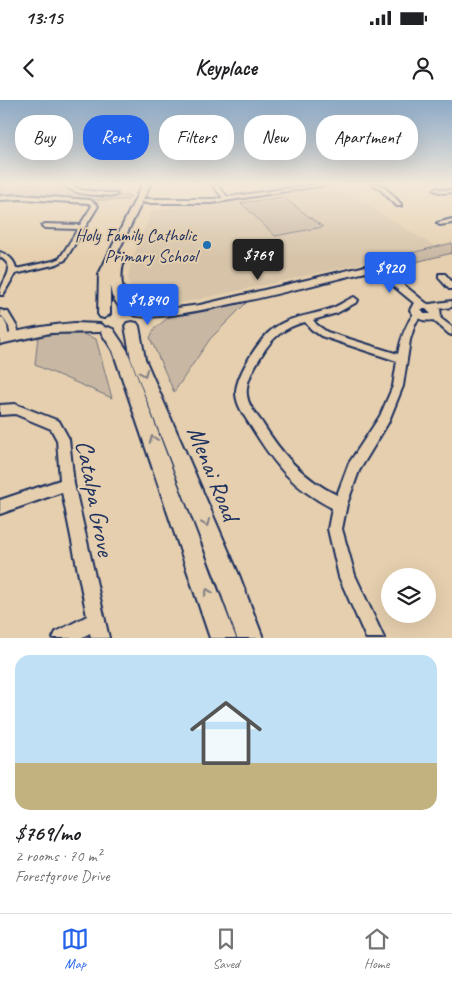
<!DOCTYPE html>
<html lang="en">
<head>
<meta charset="utf-8">
<style>
	body { margin:0; font-family:Caveat,sans-serif; background:#f2f2f2; color:#202124; height:100vh; display:flex; flex-direction:column; font-size:19px; white-space:nowrap }
	* { box-sizing:border-box; margin:0 }
	p { font-size:16px; color:#757577 }
	.icon { flex:none; width:28px; height:28px; fill:none; stroke:currentColor; stroke-width:2; stroke-linecap:round; stroke-linejoin:round }
	.map { position:relative; height:538px; overflow:hidden }
	.drawer { display:flex; flex-direction:column; background:#fff; flex:1 }
	.drawer>* { flex:none }
	.banner { position:absolute; left:15px; top:15px; width:422px; height:45px; display:flex; gap:10px }
	.fabs { position:absolute; left:381px; top:468px; display:grid; gap:10px }
	.fabs a { display:grid; place-items:center; width:55px; height:55px; border-radius:50%; background:#fff; box-shadow:0 5px 20px #0002; font-size:25px }
	.price { position:absolute; translate:-50% -42px; padding:0 11px; border-radius:5px; background:#2563eb; color:#fff; font-size:16px; line-height:32px; filter:drop-shadow(0 1px 2px #0008) }
	.price::after { content:''; position:absolute; left:50%; top:30px; width:15px; height:11px; margin-left:-8px; background:inherit; clip-path:polygon(0 0,100% 0,50% 100%) }
	.price.current { background:#222; color:#fff }
	ul { padding:0; list-style:none }
	li { display:grid; align-content:center; gap:10px; height:265px; padding:0 15px }
	li+li { border-top:1px solid #e0e0e0 }
	li span { display:grid; place-items:center; height:155px; border-radius:15px; color:#555 }
	li>.icon { margin-inline-start:auto }
	span .icon { width:90px; height:90px; fill:#fffc; stroke-width:1 }
	li b { font-size:21px }
	.tag { padding:0 18px; border-radius:20px; background:#fff; box-shadow:0 5px 20px #0002; font-size:18px; line-height:45px }
	.tag.current { background:#2563eb; color:#fff }
	.status { display:flex; justify-content:space-between; align-items:center; height:35px; padding:0 25px; background:#fff; direction:ltr }
	.status svg { height:14px; fill:currentColor }
	header { display:flex; justify-content:space-between; align-items:center; height:65px; padding:0 15px; background:#fff; font-size:22px; font-weight:700 }
	.dock { display:flex; justify-content:space-around; align-items:center; height:70px; border-top:1px solid #e0e0e0; background:#fff; font-size:14px; color:#757577 }
	.dock a { display:grid; justify-items:center; gap:2px }
	.dock .current { color:#2563eb }
	.map>svg:first-child { display:block }
</style>
</head>
<body>
<div class="status"><b>13:15</b><svg viewBox="0 0 49 12"><path d="M0 12V9h3v3zM5 12V6h3v6zM10 12V3h3v9zM15 12V0h3v12zM26 1h20v11H26zM47 4h2v5h-2z"/></svg></div>
<header><svg class="icon" aria-label="back" viewBox="0 0 24 24"><path d="M15 5l-7 7 7 7"/></svg>Keyplace<svg class="icon" aria-label="person" viewBox="0 0 24 24"><circle cx="12" cy="8" r="4"/><path d="M4 21q1-7 8-7t8 7"/></svg></header>
<div class="map">
<svg width="452" height="538" viewBox="0 0 452 538">
	<rect width="100%" height="100%" fill="#e5cfae"/>
	<filter id="ink" filterUnits="userSpaceOnUse"><feTurbulence type="fractalNoise" baseFrequency=".02" numOctaves="2"/><feDisplacementMap in="SourceGraphic" scale="10" xChannelSelector="R" yChannelSelector="G"/><feConvolveMatrix kernelMatrix="1 2 1 2 8 2 1 2 1" color-interpolation-filters="sRGB"/></filter>
	<g filter="url(#ink)">
		<!-- built -->
		<path fill="#d6c3a8" d="M334,85L436,147L176,204L152,201L134,193L128,180L131,162L152,111Z"/>
		<!-- green -->
		<path fill="#c8b7a2" stroke="#727380" d="M57,83C78,99 106,95 131,96L128,100H81L13,94L0,96V84Z
			M283,97L323,127L275,136L241,103Z
			M452,143V153L387,169L362,165Z
			M247,202L210,239L174,292L150,238L154,229L169,217Z
			M60,234H83L96,239L112,298L35,265L38,236Z"/>
		<g fill="none" stroke-linecap="round" stroke-linejoin="round">
			<defs>
				<path id="minor" d="M62,83H67L81,90L117,94L114,96C96,94 75,97 62,83Z
					M211,83H215L228,97L326,83H337L212,103H145L142,101L145,99H212L223,98Z
					M371,83C384,83 392,95 401,104V106H397L380,89Z
					M436,88L444,90H452V92L443,93L434,90Z
					M21,95L90,100L98,106L65,160L57,164L15,174L3,195H0C0,180 20,169 0,157V152C8,155 15,160 16,169L53,161L60,158L78,129L45,128L42,126L45,124L80,125L92,106L89,103L21,99L0,100V96Z
					M452,119V123L440,125L437,123Z
					M439,174H445L452,182V189H449L439,178Z
					M354,197L358,200L357,202L337,213L313,220L317,225L327,232L398,254C401,238 405,225 415,212H421L422,214L415,224L410,240L403,286L388,323L359,371L347,404L342,429L355,475L384,538H366L339,477L328,429L332,408C293,388 275,365 252,328C246,318 237,307 236,294C235,277 259,239 273,229C289,216 311,216 330,209C339,206 346,200 354,197ZM305,222L311,229L321,236L397,261L393,286L380,316L349,363L337,395C302,378 281,353 261,321C255,313 248,305 247,295C245,282 255,266 261,256C272,237 285,227 305,222Z
					M452,201V207L430,210L426,207L430,204Z
					M0,210L8,212L17,227L19,236L17,238H11L9,227L2,216H0Z
					M435,214L452,227V235L449,234L432,219L431,217Z
					M0,217L3,218L7,226L9,239L4,242L0,240Z
					M15,304L59,321L69,339L74,384L109,538H91L90,533L81,538H53L56,532L87,516L62,392L0,414V400L60,380L57,340L51,329L15,314L0,315V305Z"/>
				<path id="tertiary" d="M366,166L378,169L393,176L426,203L440,209L441,216L440,218C428,223 417,221 410,210L414,203L386,180L366,172C334,179 146,231 130,213L135,210H161L200,205ZM421,209H426L431,214H425Z
					M75,223L100,224L106,228L100,232L50,233L0,244V236C25,229 49,225 75,223Z"/>
				<path id="secondary" d="M143,83H151L117,154H124L125,156C119,177 120,190 132,208L130,211H122L112,196L110,186V214L104,218L100,217L98,214L99,174Z
					M132,222L137,223L139,226L145,259L239,475L263,538H237L218,484L131,259L125,226L127,223Z
					M108,227L113,229L127,250L236,538H210L113,251L101,232L103,229Z"/>
			</defs>
			<!-- minor casing -->
			<use href="#minor" stroke="#1b2f5e" stroke-width="4"/>
			<!-- tertiary casing -->
			<use href="#tertiary" stroke="#1b2f5e" stroke-width="4"/>
			<!-- secondary casing -->
			<use href="#secondary" stroke="#1b2f5e" stroke-width="4"/>
			<!-- minor -->
			<use href="#minor" fill="#e5cfae" fill-rule="evenodd"/>
			<!-- tertiary -->
			<use href="#tertiary" fill="#e5cfae" fill-rule="evenodd"/>
			<!-- secondary -->
			<use href="#secondary" fill="#e5cfae" fill-rule="evenodd"/>
		</g>
		<!-- one-way arrows -->
		<defs><path id="oneway-chevron" d="M-2-3.5L2.5 0L-2 3.5" fill="none" stroke-width="1.6" stroke-linecap="round" stroke-linejoin="round" transform="scale(1.25)"/></defs>
		<g stroke="#807f86">
			<use href="#oneway-chevron" transform="translate(144 273) rotate(68)"/>
			<use href="#oneway-chevron" transform="translate(153 339) rotate(-110)"/>
			<use href="#oneway-chevron" transform="translate(206 423) rotate(68)"/>
			<use href="#oneway-chevron" transform="translate(208 492) rotate(-110)"/>
		</g>
	</g>
	<!-- sky -->
	<linearGradient id="sky" x2="0" y2="1"><stop stop-color="#8ba9c6"/><stop offset="0.53" stop-color="#f3e9db"/><stop offset="1" stop-color="#f3e9db" stop-opacity="0"/></linearGradient>
	<rect width="452" height="158" fill="url(#sky)"/>
	<!-- markers -->
	<circle fill="#1f6fb2" stroke="#e5cfae" stroke-width="2" cx="207" cy="145" r="5"/>
	<g text-anchor="middle" stroke-width="4" stroke-linejoin="round" paint-order="stroke">
		<!-- far-poi labels -->
		<g font-size="18" fill="#1b2f5e" stroke="#e5cfae" text-anchor="end">
			<text x="197" y="141">Holy Family Catholic<tspan x="197" dy="21">Primary School</tspan></text>
		</g>
		<!-- near-street labels -->
		<g font-size="25" fill="#1b2f5e" stroke="#e5cfae">
			<text transform="translate(214 373) rotate(68)" y="9">Menai Road</text>
			<text transform="translate(96 398) rotate(79)" y="9">Catalpa Grove</text>
		</g>
	</g>
</svg>
<div class="fabs">
<a><svg class="icon" aria-label="layers" viewBox="0 0 24 24"><path d="M12 4l9 5-9 5-9-5zM3 14l9 5 9-5"/></svg></a>
</div>
<b class="price current" style="left:258px;top:181px">$769</b>
<b class="price" style="left:390px;top:194px">$920</b>
<b class="price" style="left:148px;top:226px">$1,840</b>
<div class="banner">
<a class="tag">Buy</a>
<a class="tag current">Rent</a>
<a class="tag">Filters</a>
<a class="tag">New</a>
<a class="tag">Apartment</a>
</div>
</div>
<section class="drawer">
<ul>
<li><span style="background:linear-gradient(#bfe0f5 70%,#c2b280 0)"><svg class="icon" aria-label="home" viewBox="0 0 24 24"><path d="M3 11l9-7 9 7M6 9v11h12V9"/></svg></span><div><b>$769/mo</b><p>2 rooms · 70 m²</p><p>Forestgrove Drive</p></div></li>
</ul>
</section>
<nav class="dock">
<a class="current"><svg class="icon" aria-label="map" viewBox="0 0 24 24"><path d="M3 6l6-2 6 2 6-2v14l-6 2-6-2-6 2zM9 4v14M15 6v14"/></svg>Map</a>
<a><svg class="icon" aria-label="saved" viewBox="0 0 24 24"><path d="M7 4h10v16l-5-4-5 4z"/></svg>Saved</a>
<a><svg class="icon" aria-label="home" viewBox="0 0 24 24"><path d="M3 11l9-7 9 7M6 9v11h12V9"/></svg>Home</a>
</nav>
</body>
</html>
